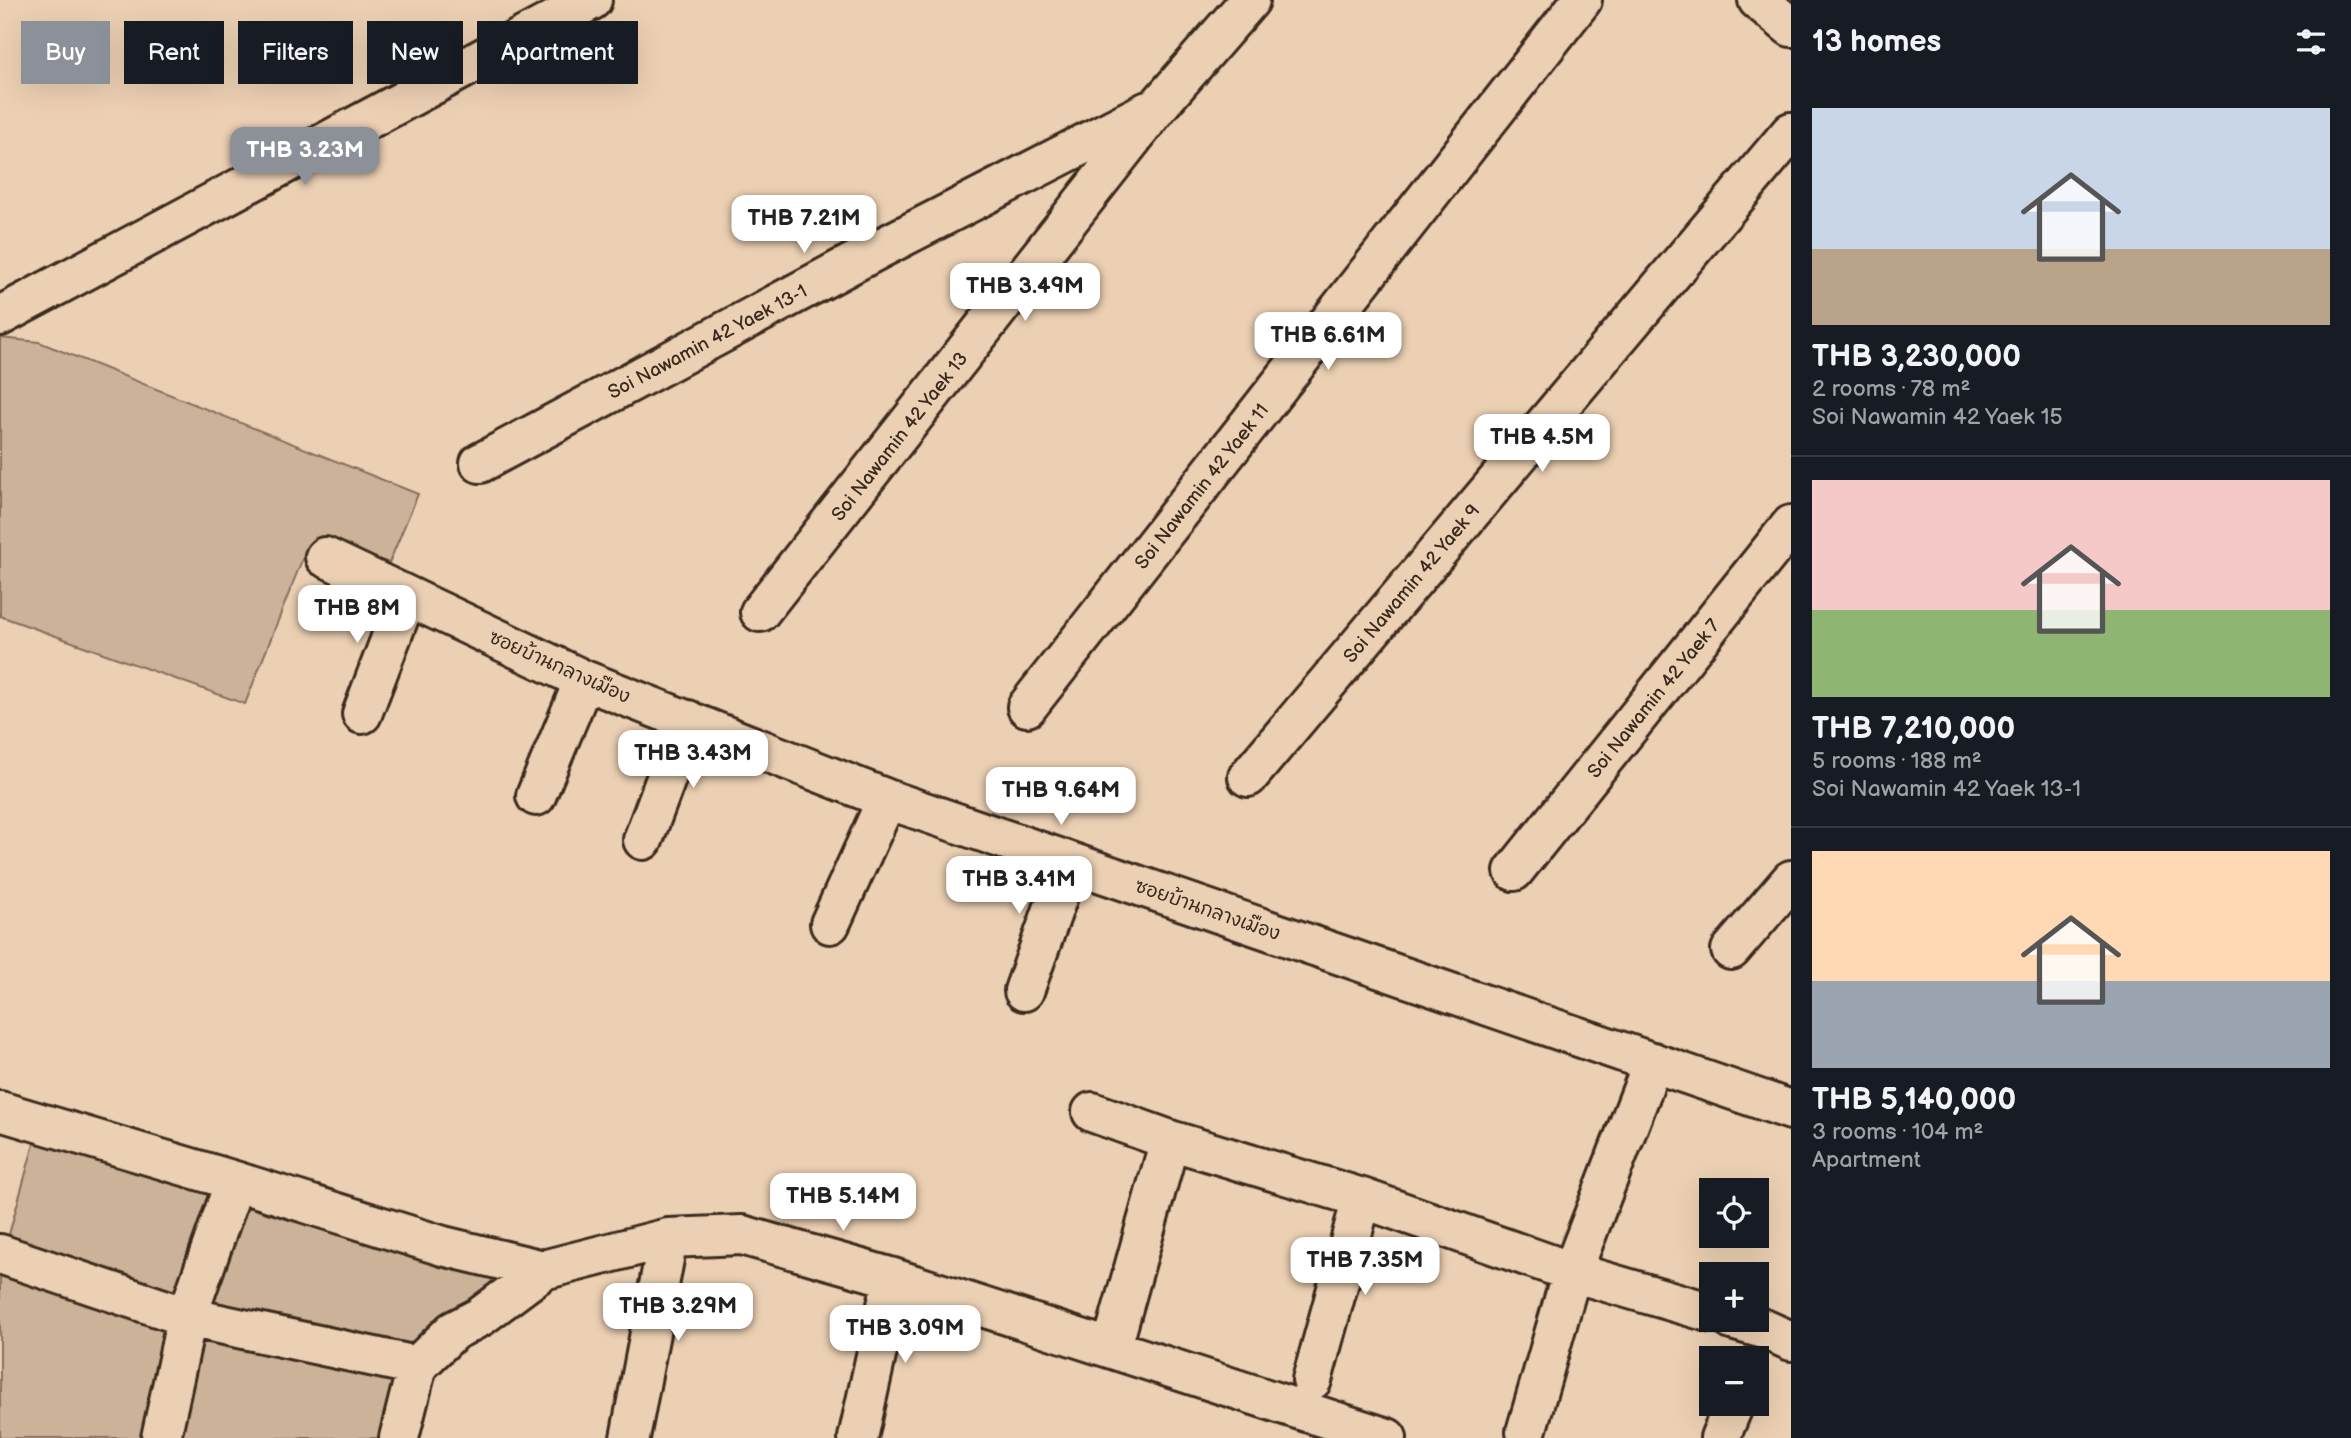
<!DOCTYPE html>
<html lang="en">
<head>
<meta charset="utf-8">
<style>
	body { margin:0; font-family:"Balsamiq Sans","Playpen Sans Thai",sans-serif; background:#242831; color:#f1f3f6; height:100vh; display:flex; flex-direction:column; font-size:26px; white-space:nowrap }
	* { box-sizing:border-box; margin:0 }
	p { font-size:23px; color:#9ea1a6 }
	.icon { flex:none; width:38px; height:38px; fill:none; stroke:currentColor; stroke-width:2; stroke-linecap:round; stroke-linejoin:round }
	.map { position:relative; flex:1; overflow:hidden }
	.panel { display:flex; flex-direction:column; background:#171b24; width:560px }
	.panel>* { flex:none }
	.hud { position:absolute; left:21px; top:21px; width:665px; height:63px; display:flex; gap:14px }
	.tools { position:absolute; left:1699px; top:1178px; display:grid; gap:14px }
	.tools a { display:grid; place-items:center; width:70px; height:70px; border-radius:0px; background:#171b24; box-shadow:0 7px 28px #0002; font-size:35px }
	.price { position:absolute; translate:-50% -60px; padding:0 16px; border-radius:14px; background:#fff; color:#222; font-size:23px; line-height:46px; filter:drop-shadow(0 2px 4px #0008) }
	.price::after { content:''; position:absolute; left:50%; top:42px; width:21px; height:16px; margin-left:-10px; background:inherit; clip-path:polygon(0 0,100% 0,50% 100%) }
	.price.current { background:#8c9099; color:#fff }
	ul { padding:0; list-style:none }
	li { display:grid; align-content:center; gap:14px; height:371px; padding:0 21px }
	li+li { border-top:2px solid #363941 }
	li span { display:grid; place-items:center; height:217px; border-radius:0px; color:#555 }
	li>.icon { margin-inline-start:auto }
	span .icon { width:126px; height:126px; fill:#fffc; stroke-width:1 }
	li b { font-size:30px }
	h2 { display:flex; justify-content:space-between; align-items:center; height:84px; padding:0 21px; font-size:30px }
	.tag { padding:0 24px; border-radius:0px; background:#171b24; box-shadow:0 7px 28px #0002; font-size:24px; line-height:63px }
	.tag.current { background:#8c9099; color:#fff }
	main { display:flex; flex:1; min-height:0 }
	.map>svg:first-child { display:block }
</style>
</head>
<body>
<main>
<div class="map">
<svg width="1791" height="1438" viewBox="0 0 1791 1438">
	<rect width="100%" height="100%" fill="#ecd0b3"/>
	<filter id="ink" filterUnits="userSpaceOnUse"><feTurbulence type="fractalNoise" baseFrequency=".0143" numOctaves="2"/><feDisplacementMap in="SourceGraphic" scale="14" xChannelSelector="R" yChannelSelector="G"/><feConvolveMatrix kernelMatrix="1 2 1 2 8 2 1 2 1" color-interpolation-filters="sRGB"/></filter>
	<g filter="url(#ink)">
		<!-- green -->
		<path fill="#ccb298" stroke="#846e5b" stroke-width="2" d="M0,338L39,342L418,494L389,563L320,537L304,555L245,704L0,616Z
			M38,1129L498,1275L397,1379L382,1438H0V1267Z"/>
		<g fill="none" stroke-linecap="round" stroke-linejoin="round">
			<defs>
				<path id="street" d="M1758,0L1791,27
					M0,316L592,0
					M480,463L879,249L1148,111
					M325,557L584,680L887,799L1791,1110
					M760,612L1159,105L1250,0
					M1027,707L1582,0
					M362,714L407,596
					M1248,777L1791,132
					M536,796L584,680
					M643,840L688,720
					M1514,871L1791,525
					M830,924L887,799
					M1731,950L1791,880
					M1024,991L1070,862
					M0,1111L235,1181L443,1246L543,1270
					M1092,1112L1170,1140L1362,1198L1572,1272L1712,1313
					M0,1254L187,1317L417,1366
					M1732,1320L1764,1329L1791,1341
					M1117,1329L1170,1140
					M1312,1380L1362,1198
					M1526,1432L1572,1272L1653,1062
					M161,1438L187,1317L235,1181
					M399,1438L417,1366L453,1331L480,1317L543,1270L668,1238L742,1235L893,1278L1387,1438
					M630,1438L668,1238
					M858,1438L893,1278
					M1720,1438L1734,1404"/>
			</defs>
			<!-- street casing -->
			<use href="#street" stroke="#3b2a1e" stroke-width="44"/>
			<!-- street -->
			<use href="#street" stroke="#ecd0b3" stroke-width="38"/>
		</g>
	</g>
	<g text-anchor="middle" stroke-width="5" stroke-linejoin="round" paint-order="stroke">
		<!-- street labels -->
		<g font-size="19" fill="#3b2a1e" stroke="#ecd0b3">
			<text transform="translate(707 341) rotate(-28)" y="7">Soi Nawamin 42 Yaek 13-1</text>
			<text transform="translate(899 436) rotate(-52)" y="7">Soi Nawamin 42 Yaek 13</text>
			<text transform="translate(1201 486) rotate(-52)" y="7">Soi Nawamin 42 Yaek 11</text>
			<text transform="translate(1411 583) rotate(-50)" y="7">Soi Nawamin 42 Yaek 9</text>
			<text transform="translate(560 666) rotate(24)" y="7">ซอยบ้านกลางเมือง</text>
			<text transform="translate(1653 698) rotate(-51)" y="7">Soi Nawamin 42 Yaek 7</text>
			<text transform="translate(1208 909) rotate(19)" y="7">ซอยบ้านกลางเมือง</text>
		</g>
	</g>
</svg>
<div class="tools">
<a><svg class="icon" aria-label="locate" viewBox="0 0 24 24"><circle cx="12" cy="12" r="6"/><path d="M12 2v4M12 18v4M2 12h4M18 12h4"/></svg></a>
<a>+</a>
<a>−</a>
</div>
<b class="price current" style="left:305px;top:187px">THB 3.23M</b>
<b class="price" style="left:804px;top:255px">THB 7.21M</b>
<b class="price" style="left:1025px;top:323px">THB 3.49M</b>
<b class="price" style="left:1328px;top:372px">THB 6.61M</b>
<b class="price" style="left:1542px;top:474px">THB 4.5M</b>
<b class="price" style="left:357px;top:645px">THB 8M</b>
<b class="price" style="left:693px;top:790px">THB 3.43M</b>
<b class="price" style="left:1061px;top:827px">THB 9.64M</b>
<b class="price" style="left:1019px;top:916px">THB 3.41M</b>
<b class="price" style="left:843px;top:1233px">THB 5.14M</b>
<b class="price" style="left:1365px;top:1297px">THB 7.35M</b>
<b class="price" style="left:678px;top:1343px">THB 3.29M</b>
<b class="price" style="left:905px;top:1365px">THB 3.09M</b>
<div class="hud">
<a class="tag current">Buy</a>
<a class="tag">Rent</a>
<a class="tag">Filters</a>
<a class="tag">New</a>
<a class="tag">Apartment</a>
</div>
</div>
<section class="panel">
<h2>13 homes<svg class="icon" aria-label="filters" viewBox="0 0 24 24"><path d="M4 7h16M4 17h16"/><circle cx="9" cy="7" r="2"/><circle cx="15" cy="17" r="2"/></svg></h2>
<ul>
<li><span style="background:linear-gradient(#c9d6e8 65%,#b9a48a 0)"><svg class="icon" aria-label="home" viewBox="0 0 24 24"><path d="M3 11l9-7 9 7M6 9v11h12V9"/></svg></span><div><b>THB 3,230,000</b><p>2 rooms · 78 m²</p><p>Soi Nawamin 42 Yaek 15</p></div></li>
<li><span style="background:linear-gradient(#f6c9c9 60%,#8fb573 0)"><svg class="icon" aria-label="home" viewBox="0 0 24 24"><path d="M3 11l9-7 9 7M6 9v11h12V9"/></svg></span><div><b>THB 7,210,000</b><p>5 rooms · 188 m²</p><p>Soi Nawamin 42 Yaek 13-1</p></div></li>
<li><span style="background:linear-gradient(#ffd9b3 60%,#9aa5b1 0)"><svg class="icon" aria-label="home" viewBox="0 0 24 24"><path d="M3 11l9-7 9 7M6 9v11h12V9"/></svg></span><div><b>THB 5,140,000</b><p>3 rooms · 104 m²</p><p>Apartment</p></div></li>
</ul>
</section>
</main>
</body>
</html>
